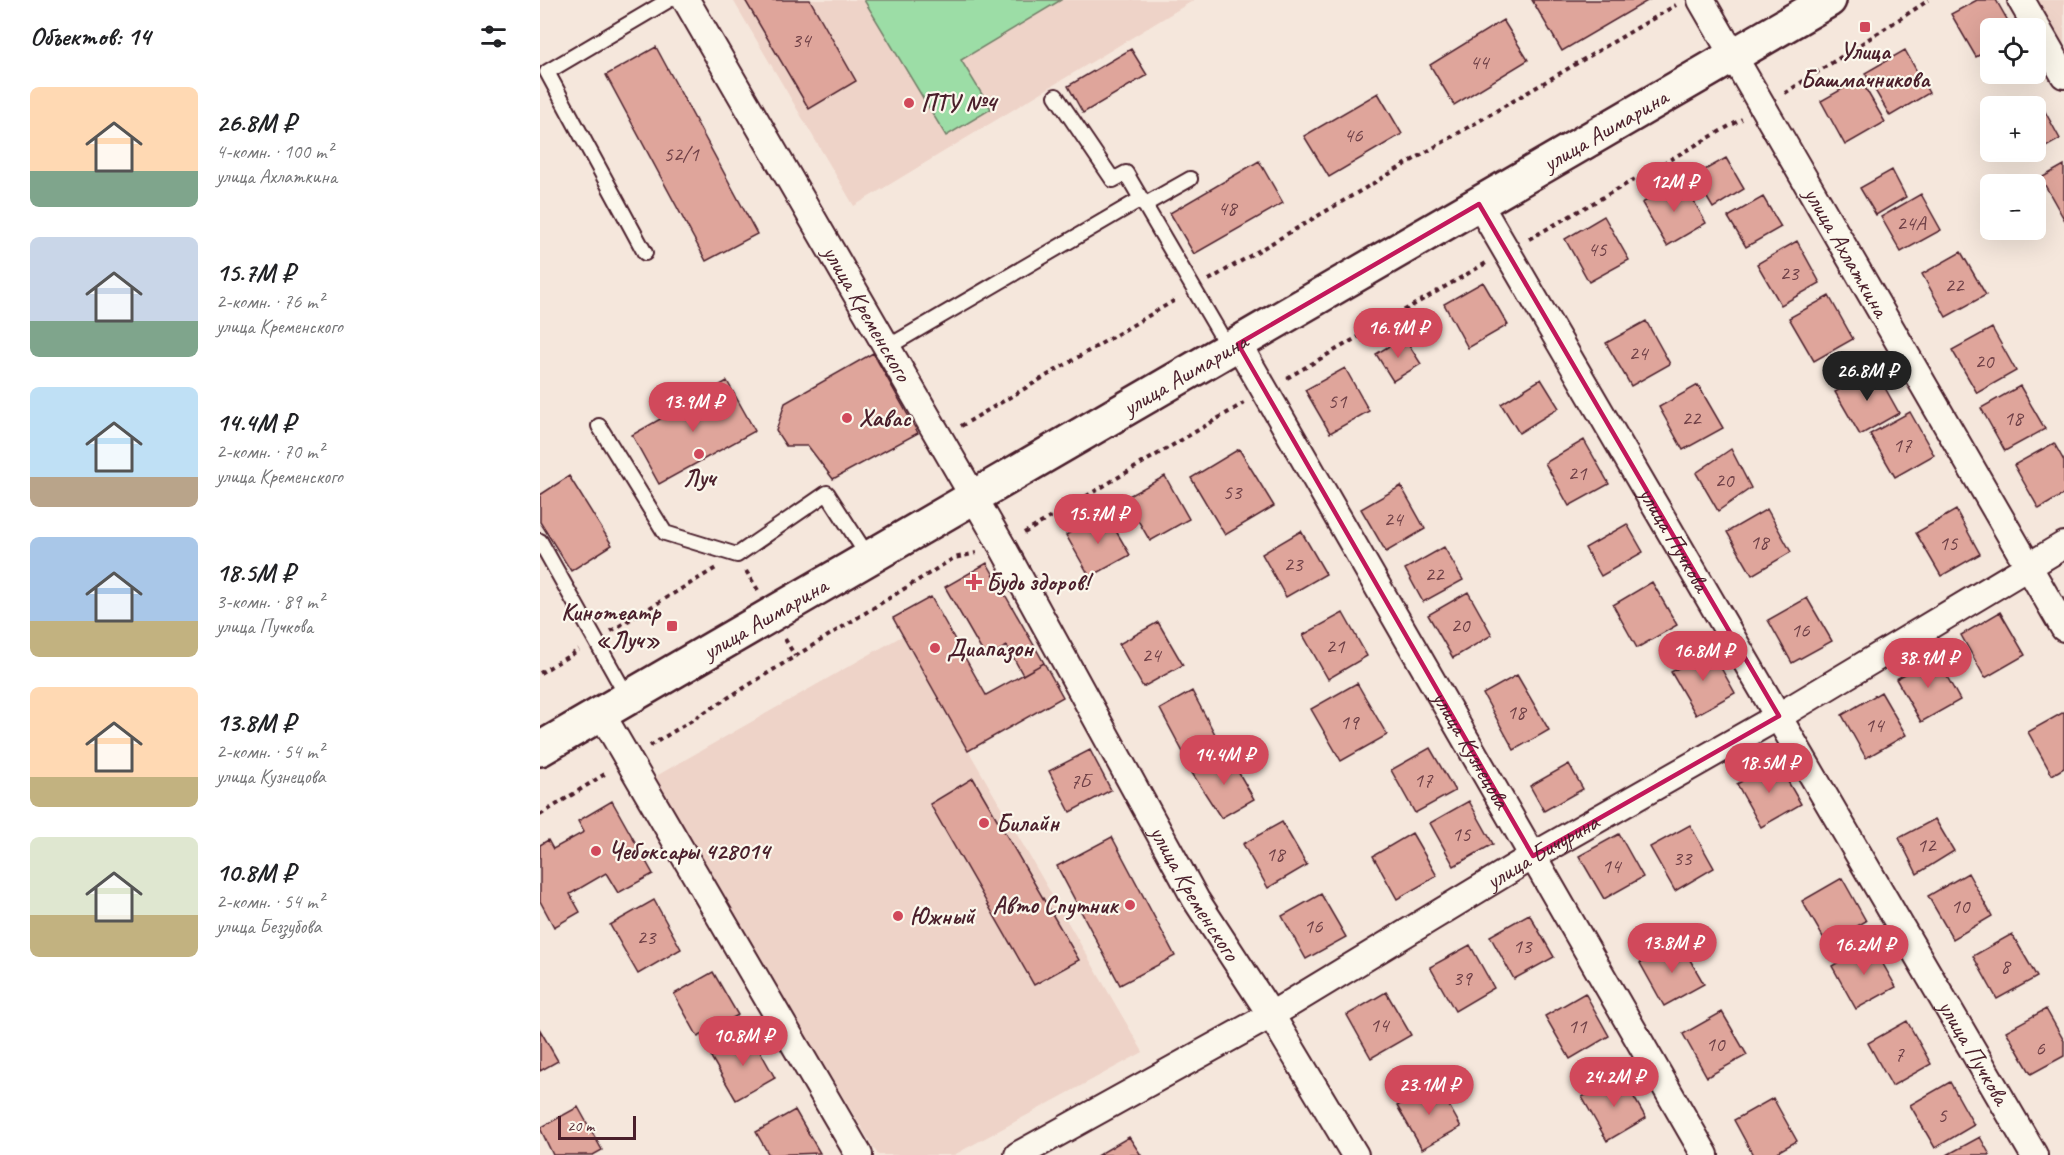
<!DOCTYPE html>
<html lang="ru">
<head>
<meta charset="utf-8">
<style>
	body { margin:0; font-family:Caveat,sans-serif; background:#f2f2f2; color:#202124; height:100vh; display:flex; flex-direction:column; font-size:22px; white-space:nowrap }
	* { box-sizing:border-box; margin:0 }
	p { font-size:20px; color:#757577 }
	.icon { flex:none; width:33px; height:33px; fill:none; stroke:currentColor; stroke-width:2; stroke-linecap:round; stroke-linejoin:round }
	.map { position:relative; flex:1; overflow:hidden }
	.drawer { display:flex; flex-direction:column; background:#fff; width:540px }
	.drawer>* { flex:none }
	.controls { position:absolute; left:1440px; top:18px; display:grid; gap:12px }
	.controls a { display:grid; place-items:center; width:66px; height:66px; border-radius:9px; background:#fff; box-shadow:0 6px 24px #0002; font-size:30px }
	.scale { position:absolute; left:18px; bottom:15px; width:78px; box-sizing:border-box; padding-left:6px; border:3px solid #4a1f2b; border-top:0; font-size:16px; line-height:21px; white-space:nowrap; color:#4a1f2b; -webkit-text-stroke:4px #fbf7ec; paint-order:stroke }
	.price { position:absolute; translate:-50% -51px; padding:0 14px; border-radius:21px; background:#d1495b; color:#fff; font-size:20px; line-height:39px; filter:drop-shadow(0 2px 3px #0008) }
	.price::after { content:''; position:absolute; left:50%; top:36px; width:18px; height:14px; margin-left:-9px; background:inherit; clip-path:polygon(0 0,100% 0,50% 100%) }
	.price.active { background:#222; color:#fff }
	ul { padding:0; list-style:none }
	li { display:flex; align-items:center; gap:18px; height:150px; padding:0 30px }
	li span { display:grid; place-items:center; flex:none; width:168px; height:120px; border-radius:9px; color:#555 }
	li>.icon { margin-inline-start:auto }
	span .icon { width:72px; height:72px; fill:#fffc; stroke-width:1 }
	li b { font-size:26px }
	h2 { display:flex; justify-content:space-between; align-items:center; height:72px; padding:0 30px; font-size:26px }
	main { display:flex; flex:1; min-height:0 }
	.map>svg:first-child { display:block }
</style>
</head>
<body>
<main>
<section class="drawer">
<h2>Объектов: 14<svg class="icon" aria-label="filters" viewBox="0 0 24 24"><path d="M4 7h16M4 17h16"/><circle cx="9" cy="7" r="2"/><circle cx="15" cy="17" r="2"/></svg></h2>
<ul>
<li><span style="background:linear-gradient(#ffd9b3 70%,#7fa58c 0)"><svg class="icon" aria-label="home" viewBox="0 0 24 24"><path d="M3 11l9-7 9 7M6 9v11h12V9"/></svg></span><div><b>26.8M ₽</b><p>4-комн. · 100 m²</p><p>улица Ахлаткина</p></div></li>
<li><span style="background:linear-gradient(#c9d6e8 70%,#7fa58c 0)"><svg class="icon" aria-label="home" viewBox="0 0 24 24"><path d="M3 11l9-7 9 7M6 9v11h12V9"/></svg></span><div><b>15.7M ₽</b><p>2-комн. · 76 m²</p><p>улица Кременского</p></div></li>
<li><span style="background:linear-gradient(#bfe0f5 75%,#b9a48a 0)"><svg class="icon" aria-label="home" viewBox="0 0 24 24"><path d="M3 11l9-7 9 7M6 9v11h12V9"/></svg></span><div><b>14.4M ₽</b><p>2-комн. · 70 m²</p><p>улица Кременского</p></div></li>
<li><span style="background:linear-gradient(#a9c7e8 70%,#c2b280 0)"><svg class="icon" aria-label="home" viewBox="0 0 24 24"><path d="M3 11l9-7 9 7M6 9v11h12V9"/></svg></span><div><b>18.5M ₽</b><p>3-комн. · 89 m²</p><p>улица Пучкова</p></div></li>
<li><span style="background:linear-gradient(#ffd9b3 75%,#c2b280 0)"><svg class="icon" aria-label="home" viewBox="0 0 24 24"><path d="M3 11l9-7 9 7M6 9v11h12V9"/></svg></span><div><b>13.8M ₽</b><p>2-комн. · 54 m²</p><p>улица Кузнецова</p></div></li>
<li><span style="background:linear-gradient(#dfe7d0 65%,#c2b280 0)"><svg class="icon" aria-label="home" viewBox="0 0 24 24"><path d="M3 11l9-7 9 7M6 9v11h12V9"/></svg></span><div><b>10.8M ₽</b><p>2-комн. · 54 m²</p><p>улица Беззубова</p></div></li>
</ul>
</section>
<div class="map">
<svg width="1524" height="1155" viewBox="0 0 1524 1155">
	<rect width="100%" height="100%" fill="#f5e7dc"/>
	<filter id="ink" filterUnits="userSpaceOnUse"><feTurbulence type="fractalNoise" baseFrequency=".0167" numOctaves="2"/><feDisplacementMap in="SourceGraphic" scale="12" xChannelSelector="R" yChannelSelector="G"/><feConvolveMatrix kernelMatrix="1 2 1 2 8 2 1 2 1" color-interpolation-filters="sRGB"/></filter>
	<g filter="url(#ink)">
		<!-- built -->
		<path fill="#eed3c8" d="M193,0H654L314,206Z
			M1493,0H1524V53Z
			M362,636L603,1052L414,1155H338L111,779Z"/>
		<!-- green -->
		<path fill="#9cdda6" stroke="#737e68" stroke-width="1.5" d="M324,0H521L421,60L451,109L406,136Z"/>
		<!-- building -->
		<path fill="#dfa59b" stroke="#4a1f2b" stroke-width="1.5" d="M205,0H270L316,81L269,109Z
			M992,0H1109L1022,51Z
			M1437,0H1456L1472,28H1450V49L1436,57L1411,14Z
			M963,20L988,60L914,105L890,65Z
			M116,47L217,234L166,261L66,75Z
			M591,49L607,75L543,113L528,86Z
			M1365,50L1389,93L1350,116L1325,73Z
			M1320,79L1345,122L1305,145L1281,101Z
			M838,93L862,134L789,177L764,136Z
			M1496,95L1520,139L1481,161L1475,152H1496V106H1476Z
			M1186,158L1204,189L1173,208L1154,176Z
			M719,161L743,203L654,254L630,213Z
			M1524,165V219L1501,178Z
			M1352,170L1366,197L1336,215L1320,188Z
			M1142,180L1166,223L1127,246L1102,203Z
			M1381,194L1401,230L1361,252L1341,217Z
			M1223,197L1241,227L1206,247L1188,217Z
			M1064,216L1089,260L1049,282L1025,239Z
			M1257,241L1280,283L1241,305L1217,264Z
			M1421,252L1446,295L1406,317L1382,274Z
			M943,282L968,325L928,348L904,304Z
			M1289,296L1313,339L1274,361L1249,318Z
			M1106,321L1130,364L1091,386L1066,343Z
			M1452,328L1476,371L1437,393L1412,350Z
			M864,337L881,364L853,381L836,354Z
			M333,353L378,433L293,479L268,446H246L236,431L245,403Z
			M805,368L829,411L790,433L765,390Z
			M1335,370L1359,413L1320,435L1295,392Z
			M1001,379L1019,408L979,433L961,404Z
			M187,381L215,431L119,484L92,435Z
			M1158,385L1183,428L1143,450L1119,407Z
			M1480,386L1505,429L1465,451L1441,408Z
			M1370,412L1394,455L1355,477L1330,434Z
			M1044,440L1069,484L1029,506L1005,463Z
			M1514,443L1524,461V494L1499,509L1474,465Z
			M699,449L734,506L685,535L651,478Z
			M1191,449L1211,488L1178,511L1156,473Z
			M29,476L72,545L31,571L0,522V495Z
			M625,476L649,519L610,541L585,498Z
			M861,486L885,529L846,552L821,509Z
			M1227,509L1251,552L1212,575L1187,532Z
			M1416,510L1440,554L1401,576L1376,533Z
			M565,512L590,555L550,577L526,535Z
			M1087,524L1103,552L1061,576L1045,548Z
			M761,531L786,574L746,597L722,554Z
			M904,547L923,580L883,602L865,569Z
			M447,563L504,663L483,675L467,646L446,658L405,587Z
			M1112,582L1137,625L1097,648L1073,605Z
			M928,592L952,635L913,658L888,615Z
			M391,597L446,695L504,663L523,697L428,751L353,618Z
			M1267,598L1292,641L1252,663L1228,620Z
			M1460,612L1485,655L1445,678L1421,635Z
			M803,613L827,656L788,679L763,635Z
			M618,622L643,665L603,687L579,644Z
			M1171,650L1195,693L1156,715L1131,672Z
			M1396,657L1420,700L1381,722L1356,679Z
			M977,675L1009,730L974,750L943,694Z
			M817,683L847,735L801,761L771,709Z
			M652,691L676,736L644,754L620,709Z
			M1341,692L1366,735L1326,758L1302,715Z
			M1524,712V768L1512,775L1488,732Z
			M890,748L915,791L875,813L851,770Z
			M550,750L571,790L530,812L509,771Z
			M689,756L714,799L681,818L652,773Z
			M1236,761L1261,804L1221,827L1197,784Z
			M1029,764L1043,789L1004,811L990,786Z
			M433,778L539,960L494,985L390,804Z
			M72,801L113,874L78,893L66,873L30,894L40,912L14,927L0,901V845L8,840L13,849L44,832L38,821Z
			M929,801L953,844L914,866L890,823Z
			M1395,819L1414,851L1377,874L1359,838Z
			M742,822L767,865L728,888L703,844Z
			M1150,825L1174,868L1135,891L1110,847Z
			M872,833L897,876L857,899L833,856Z
			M1079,834L1103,877L1064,899L1039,856Z
			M572,837L635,956L580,985L517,866Z
			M1428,873L1452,916L1413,939L1388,896Z
			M1302,878L1326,921L1287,944L1262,901Z
			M781,894L806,937L766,959L742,916Z
			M114,900L141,949L98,974L70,925Z
			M989,914L1014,957L974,979L950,936Z
			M1472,934L1497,977L1457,999L1433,956Z
			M1139,941L1164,984L1124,1006L1100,963Z
			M1331,943L1356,987L1316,1009L1292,966Z
			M930,945L954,988L915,1011L890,967Z
			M173,972L198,1015L158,1037L134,994Z
			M846,992L871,1035L831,1058L807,1015Z
			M1045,993L1069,1036L1030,1059L1005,1016Z
			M1506,1009L1524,1041V1056L1491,1074L1466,1031Z
			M1182,1012L1207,1055L1167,1077L1143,1034Z
			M1367,1021L1391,1064L1352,1086L1328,1043Z
			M0,1030L18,1061L0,1071Z
			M211,1035L235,1078L196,1100L171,1057Z
			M1081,1075L1106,1118L1067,1141L1042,1097Z
			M1410,1082L1434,1125L1395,1148L1370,1105Z
			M897,1084L921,1127L882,1149L857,1106Z
			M1233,1098L1257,1141L1232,1155H1213L1194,1120Z
			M38,1107L62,1150L53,1155H13L0,1128Z
			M255,1110L280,1153L229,1155L216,1132Z
			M589,1137L601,1155H558Z
			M1440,1137L1450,1155H1407Z"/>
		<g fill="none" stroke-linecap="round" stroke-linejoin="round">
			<defs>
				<path id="lane" d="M516,96L573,180L586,173L689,349
					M604,205L650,179
					M105,253L7,72L129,0
					M346,348L601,199
					M59,426L125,533L197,555L287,493L329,558
					M0,541L88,698"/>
				<g id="street">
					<path id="s1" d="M146,0L462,546L656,900L731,1015L815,1155"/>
					<path id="s2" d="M1161,0L1524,628"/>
					<path d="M1481,0L1524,75"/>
					<path id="s3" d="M939,204L1494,1155"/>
					<path id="s4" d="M698,344L1165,1155"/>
					<path d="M61,713L319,1155"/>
					<path id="s5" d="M478,1155L731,1015L993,856L1239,716L1524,545"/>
				</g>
				<g id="secondary">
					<path id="s6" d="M0,749L1289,0"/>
				</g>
			</defs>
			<!-- lane casing -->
			<use href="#lane" stroke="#4a1f2b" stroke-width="18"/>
			<!-- street casing -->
			<use href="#street" stroke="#4a1f2b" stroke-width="30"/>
			<!-- secondary casing -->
			<use href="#secondary" stroke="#4a1f2b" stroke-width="38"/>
			<!-- path -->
			<path stroke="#4a1f2b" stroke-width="4" stroke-dasharray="4.5 4.5" stroke-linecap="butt" d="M1245,93L1389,0
				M989,239L1202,119
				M669,280L1136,5
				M747,378L946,263
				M421,426L637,299
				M484,533L704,403
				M206,571L218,590
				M71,631L176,568
				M245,639L255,656
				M0,673L39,650
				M110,746L414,558L436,553
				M0,815L68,772"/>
			<!-- lane -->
			<use href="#lane" stroke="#fbf7ec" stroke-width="14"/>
			<!-- street -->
			<use href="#street" stroke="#fbf7ec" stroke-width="26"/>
			<!-- secondary -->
			<use href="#secondary" stroke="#fbf7ec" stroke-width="33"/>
		</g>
	</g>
	<!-- marked area -->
	<path fill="none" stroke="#c2185b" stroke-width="4.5" stroke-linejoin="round" d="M939,204L1239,716L993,856L698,344Z"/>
	<!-- markers -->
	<g fill="#d1495b" stroke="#fbf7ec" stroke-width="2">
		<rect x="1319" y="21" width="12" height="12" rx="3"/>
		<circle cx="369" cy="103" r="6"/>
		<circle cx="307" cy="418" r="6"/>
		<circle cx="159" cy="454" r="6"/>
		<path d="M431 573h6v6h6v6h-6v6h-6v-6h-6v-6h6z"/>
		<rect x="126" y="620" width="12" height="12" rx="3"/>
		<circle cx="395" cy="648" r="6"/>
		<circle cx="444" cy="823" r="6"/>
		<circle cx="56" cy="851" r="6"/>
		<circle cx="590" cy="905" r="6"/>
		<circle cx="358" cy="916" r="6"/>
	</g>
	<g text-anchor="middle" stroke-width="4.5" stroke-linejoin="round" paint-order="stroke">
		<!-- number labels -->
		<g font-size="21" fill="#6f4047">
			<text x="261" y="47">34</text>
			<text x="939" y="69">44</text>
			<text x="813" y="142">46</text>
			<text x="141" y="161">52/1</text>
			<text x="687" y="215">48</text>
			<text x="1371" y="230">24А</text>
			<text x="1057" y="256">45</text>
			<text x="1249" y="280">23</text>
			<text x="1414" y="292">22</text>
			<text x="1098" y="360">24</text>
			<text x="1444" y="368">20</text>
			<text x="797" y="408">51</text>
			<text x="1151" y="425">22</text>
			<text x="1473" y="425">18</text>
			<text x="1362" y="452">17</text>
			<text x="1037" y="480">21</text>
			<text x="1184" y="487">20</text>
			<text x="692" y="499">53</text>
			<text x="853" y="526">24</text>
			<text x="1219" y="549">18</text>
			<text x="1408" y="550">15</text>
			<text x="753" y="571">23</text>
			<text x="894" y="581">22</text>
			<text x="920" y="632">20</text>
			<text x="1260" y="637">16</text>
			<text x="795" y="653">21</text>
			<text x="611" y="662">24</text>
			<text x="976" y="719">18</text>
			<text x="809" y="729">19</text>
			<text x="1334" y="732">14</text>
			<text x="883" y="787">17</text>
			<text x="540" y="788">7Б</text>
			<text x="921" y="841">15</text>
			<text x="1386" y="852">12</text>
			<text x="735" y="861">18</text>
			<text x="1142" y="865">33</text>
			<text x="1071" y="873">14</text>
			<text x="1420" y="913">10</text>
			<text x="773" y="933">16</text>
			<text x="106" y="944">23</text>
			<text x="982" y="953">13</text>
			<text x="1465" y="973">8</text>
			<text x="922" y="985">39</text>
			<text x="839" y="1032">14</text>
			<text x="1037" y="1033">11</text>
			<text x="1175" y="1051">10</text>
			<text x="1500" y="1055">6</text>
			<text x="1359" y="1061">7</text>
			<text x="1402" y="1122">5</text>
		</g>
		<!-- poi labels -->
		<g font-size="24" font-weight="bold" fill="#4a1f2b" stroke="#fbf7ec" text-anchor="start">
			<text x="1325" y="59" text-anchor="middle">Улица<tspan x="1325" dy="28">Башмачникова</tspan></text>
			<text x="381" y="111">ПТУ №4</text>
			<text x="319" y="426">Хавас</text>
			<text x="159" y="486" text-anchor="middle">Луч</text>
			<text x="446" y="590">Будь здоров!</text>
			<text x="120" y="620" text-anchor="end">Кинотеатр<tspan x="120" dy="28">«Луч»</tspan></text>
			<text x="407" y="656">Диапазон</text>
			<text x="456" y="831">Билайн</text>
			<text x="68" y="859">Чебоксары 428014</text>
			<text x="578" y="913" text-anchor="end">Авто Спутник</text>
			<text x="370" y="924">Южный</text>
		</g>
		<!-- street labels -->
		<g font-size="24" fill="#4a1f2b" stroke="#fbf7ec">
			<text dy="8" stroke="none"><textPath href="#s6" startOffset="1232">улица Ашмарина</textPath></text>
			<text dy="8" stroke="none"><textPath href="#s2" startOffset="291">улица Ахлаткина</textPath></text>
			<text dy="8" stroke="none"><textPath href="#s1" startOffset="362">улица Кременского</textPath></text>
			<text dy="8" stroke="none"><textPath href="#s6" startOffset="746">улица Ашмарина</textPath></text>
			<text dy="8" stroke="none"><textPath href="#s3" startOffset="388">улица Пучкова</textPath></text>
			<text dy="8" stroke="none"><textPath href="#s6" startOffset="260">улица Ашмарина</textPath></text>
			<text dy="8" stroke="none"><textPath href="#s4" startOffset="468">улица Кузнецова</textPath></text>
			<text dy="8" stroke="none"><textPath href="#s5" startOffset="606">улица Бичурина</textPath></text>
			<text dy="8" stroke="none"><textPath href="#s1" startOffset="1028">улица Кременского</textPath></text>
			<text dy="8" stroke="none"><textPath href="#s3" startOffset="982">улица Пучкова</textPath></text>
		</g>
	</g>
</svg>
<div class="controls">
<a><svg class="icon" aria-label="locate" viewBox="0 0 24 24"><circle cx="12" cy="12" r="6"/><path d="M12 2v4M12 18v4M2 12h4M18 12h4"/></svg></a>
<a>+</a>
<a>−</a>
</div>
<div class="scale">20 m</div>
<b class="price" style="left:1134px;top:213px">12M ₽</b>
<b class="price" style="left:858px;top:359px">16.9M ₽</b>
<b class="price active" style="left:1327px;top:402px">26.8M ₽</b>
<b class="price" style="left:153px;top:433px">13.9M ₽</b>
<b class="price" style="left:558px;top:545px">15.7M ₽</b>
<b class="price" style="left:1163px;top:682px">16.8M ₽</b>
<b class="price" style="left:1388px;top:689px">38.9M ₽</b>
<b class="price" style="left:684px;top:786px">14.4M ₽</b>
<b class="price" style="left:1229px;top:794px">18.5M ₽</b>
<b class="price" style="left:1132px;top:974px">13.8M ₽</b>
<b class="price" style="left:1324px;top:976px">16.2M ₽</b>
<b class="price" style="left:203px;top:1067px">10.8M ₽</b>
<b class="price" style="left:1074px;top:1108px">24.2M ₽</b>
<b class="price" style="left:889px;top:1116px">23.1M ₽</b>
</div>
</main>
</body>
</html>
